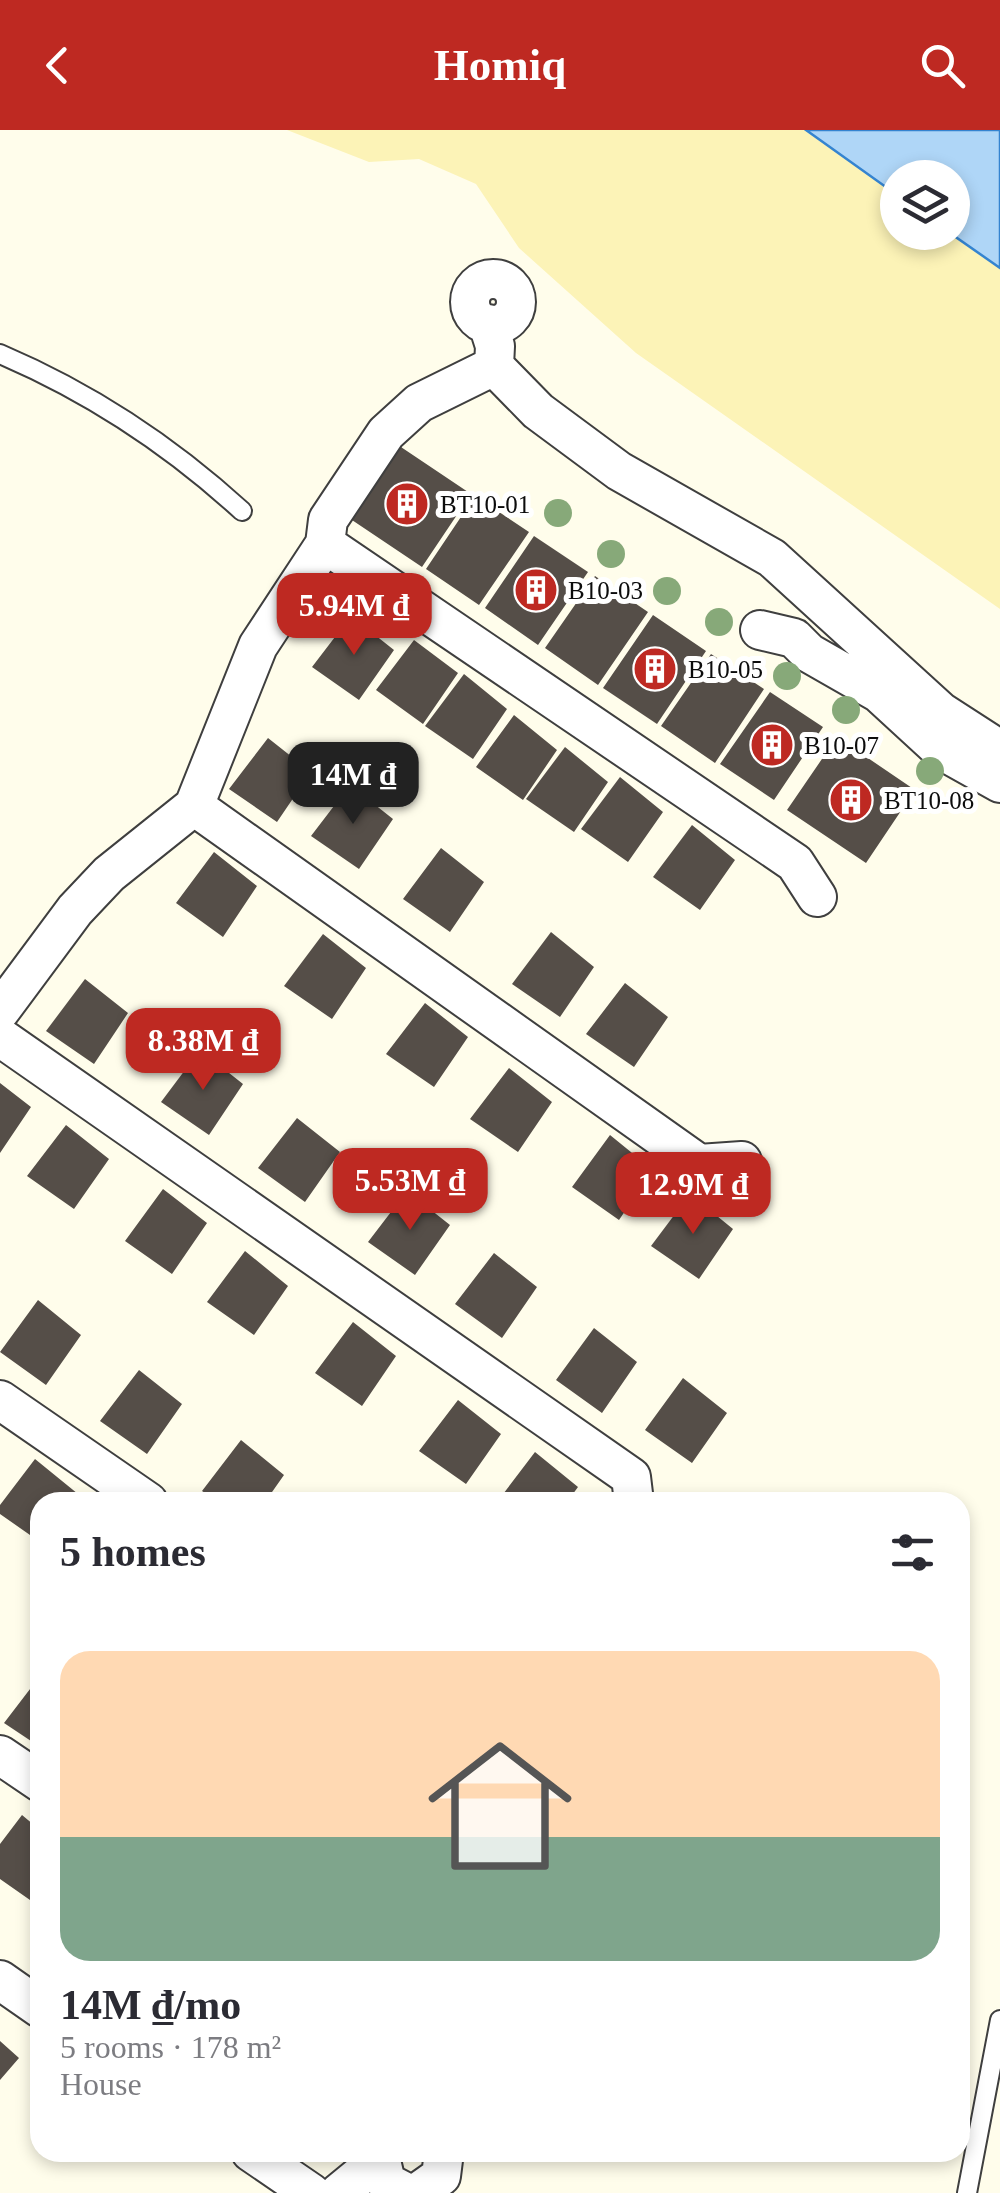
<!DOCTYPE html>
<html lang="en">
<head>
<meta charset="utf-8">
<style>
	body { margin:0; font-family:"Times New Roman",serif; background:#f7f7f7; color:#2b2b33; height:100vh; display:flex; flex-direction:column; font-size:38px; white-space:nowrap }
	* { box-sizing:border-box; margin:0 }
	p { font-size:32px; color:#7c7c81 }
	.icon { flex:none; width:55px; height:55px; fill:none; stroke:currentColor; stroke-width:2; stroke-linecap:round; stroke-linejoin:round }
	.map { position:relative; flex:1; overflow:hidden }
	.details { position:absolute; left:30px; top:1362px; width:940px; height:670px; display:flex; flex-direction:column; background:#fff; border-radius:30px; box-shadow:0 5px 15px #0003 }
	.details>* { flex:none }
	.buttons { position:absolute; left:880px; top:30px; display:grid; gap:20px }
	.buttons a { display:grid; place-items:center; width:90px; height:90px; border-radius:50%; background:#fff; box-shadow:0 5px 15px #0003; font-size:50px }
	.price { position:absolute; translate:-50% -85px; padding:0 22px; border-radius:20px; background:#be2922; color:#fff; font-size:32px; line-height:65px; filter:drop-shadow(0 2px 5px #0008) }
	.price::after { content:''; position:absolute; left:50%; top:60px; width:30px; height:22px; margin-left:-15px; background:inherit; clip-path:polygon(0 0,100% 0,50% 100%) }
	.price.selected { background:#222; color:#fff }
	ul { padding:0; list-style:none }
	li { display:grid; align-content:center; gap:20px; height:530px; padding:0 30px }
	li+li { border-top:2px solid #e1e1e2 }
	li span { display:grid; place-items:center; height:310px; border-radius:30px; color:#555 }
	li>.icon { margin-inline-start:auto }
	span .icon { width:180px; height:180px; fill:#fffc; stroke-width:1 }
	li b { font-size:42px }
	h2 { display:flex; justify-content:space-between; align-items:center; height:120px; padding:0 30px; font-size:42px }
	header { display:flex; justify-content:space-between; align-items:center; height:130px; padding:0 30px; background:#be2922; color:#fff; font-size:45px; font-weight:800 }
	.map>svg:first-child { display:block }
</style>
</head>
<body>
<header><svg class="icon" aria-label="back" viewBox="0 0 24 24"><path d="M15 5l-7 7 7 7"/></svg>Homiq<svg class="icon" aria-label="search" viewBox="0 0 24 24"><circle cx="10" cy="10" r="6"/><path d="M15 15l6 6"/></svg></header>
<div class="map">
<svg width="1000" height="2063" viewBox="0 0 1000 2063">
	<rect width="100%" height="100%" fill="#fffdeb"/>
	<!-- sand -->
	<path fill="#fcf3b7" d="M287,0H806L897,65L898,102L950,103L1000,138V479L636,223L519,118L476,54L419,29L369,32Z"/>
	<!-- water -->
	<path fill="#afd6f7" stroke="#3584d0" stroke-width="2.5" d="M806,0H1000V138L950,103L952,48H898L897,65Z"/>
	<!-- building -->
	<path fill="#554e48" d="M392,311L471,364L422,437L343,384Z
		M475,366L529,402L479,475L426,439Z
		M534,406L588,442L538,515L485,478Z
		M595,446L648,482L598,555L545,518Z
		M653,485L706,521L657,594L603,558Z
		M351,486L394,520L359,570L312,537Z
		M414,510L458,543L423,594L376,560Z
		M711,524L764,559L715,633L661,596Z
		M464,544L507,579L473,629L425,596Z
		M770,562L823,597L774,670L720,634Z
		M514,585L557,620L523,670L476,637Z
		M837,607L915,660L866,733L787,680Z
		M268,608L311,642L277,692L229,659Z
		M565,617L608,652L574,702L526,669Z
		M620,647L663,682L628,732L581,699Z
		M350,655L393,689L359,739L311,706Z
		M692,695L735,730L700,780L653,747Z
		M441,718L484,752L450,802L403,769Z
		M214,722L257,756L223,807L176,773Z
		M551,802L594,837L560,887L512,854Z
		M323,804L366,838L332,889L284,856Z
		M85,849L128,883L94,934L46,901Z
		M625,853L668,887L634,937L586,904Z
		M425,873L468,907L434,957L386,924Z
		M200,920L243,954L209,1005L161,972Z
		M509,938L552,972L518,1022L470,989Z
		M0,953L31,977L0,1023Z
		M297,988L340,1022L305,1072L258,1038Z
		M66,995L109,1029L74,1079L27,1046Z
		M610,1005L653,1040L619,1090L572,1057Z
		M163,1059L207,1093L172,1144L125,1111Z
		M407,1061L450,1095L415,1145L368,1112Z
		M690,1064L733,1099L699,1149L651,1116Z
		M245,1121L288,1156L254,1205L207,1172Z
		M494,1123L537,1157L502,1208L455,1174Z
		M38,1170L81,1205L46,1255L0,1222Z
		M353,1192L396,1226L362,1276L315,1243Z
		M594,1198L637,1232L602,1283L556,1250Z
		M139,1240L182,1274L147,1324L100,1291Z
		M683,1248L727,1283L692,1333L645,1300Z
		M458,1270L501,1304L466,1354L419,1321Z
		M241,1310L284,1345L265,1372H218L202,1361Z
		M535,1322L578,1357L567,1372H497Z
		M35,1329L78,1364L72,1372H40V1412L0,1384V1375Z
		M40,1546V1617L4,1593Z
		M22,1685L40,1700V1756L30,1770L0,1749V1714Z
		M0,1911L19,1928L0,1950Z"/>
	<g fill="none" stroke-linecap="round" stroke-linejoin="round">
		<defs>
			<path id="lane" d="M0,224C89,262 171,316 242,381
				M967,2063L1000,1890"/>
			<path id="street" d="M470 172a23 23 0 1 1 46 0a23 23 0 1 1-46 0Z
				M494,236L538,281L619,341L772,428L941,582L1000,620
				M325,414L795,733L817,767
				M760,500L794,508L809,523L879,563L941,620L1000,653
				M194,676L699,1034L742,1031
				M0,881L75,780L109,744L194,676L258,516L325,414L328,390L386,303L419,273L494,236L495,216L488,194
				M0,907L631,1347L634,1372
				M0,1270L148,1372
				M0,1625L40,1652
				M0,1850L40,1878
				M251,2022L311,2063
				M379,2022L386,2052L407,2063
				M339,2063L378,2031
				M417,2063L441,2046L444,2022"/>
		</defs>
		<!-- lane casing -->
		<use href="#lane" stroke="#3f3f3f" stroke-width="22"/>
		<!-- street casing -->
		<use href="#street" stroke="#3f3f3f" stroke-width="42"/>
		<!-- lane -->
		<use href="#lane" stroke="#fff" stroke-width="18"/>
		<!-- street -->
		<use href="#street" stroke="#fff" stroke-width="38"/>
	</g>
	<!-- trees -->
	<g fill="#87a979">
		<circle cx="558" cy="383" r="14"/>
		<circle cx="611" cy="424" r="14"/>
		<circle cx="667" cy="461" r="14"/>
		<circle cx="719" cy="492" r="14"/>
		<circle cx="787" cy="546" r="14"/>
		<circle cx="846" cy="580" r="14"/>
		<circle cx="930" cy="641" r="14"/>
	</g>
	<!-- icons -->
	<defs>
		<symbol id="building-disc" viewBox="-11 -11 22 22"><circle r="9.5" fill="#be2922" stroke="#fff"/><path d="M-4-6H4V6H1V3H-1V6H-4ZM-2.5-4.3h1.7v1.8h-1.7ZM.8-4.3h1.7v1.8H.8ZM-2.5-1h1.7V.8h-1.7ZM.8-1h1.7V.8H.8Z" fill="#fff"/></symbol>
	</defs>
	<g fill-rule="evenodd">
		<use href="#building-disc" x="382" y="349" width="50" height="50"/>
		<use href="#building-disc" x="511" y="435" width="50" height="50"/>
		<use href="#building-disc" x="630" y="514" width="50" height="50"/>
		<use href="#building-disc" x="747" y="590" width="50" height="50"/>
		<use href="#building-disc" x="826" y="645" width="50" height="50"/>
	</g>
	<g text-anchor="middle" stroke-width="10" stroke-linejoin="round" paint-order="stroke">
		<!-- poi labels -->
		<g font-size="25" fill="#0c0c0c" stroke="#fff" text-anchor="start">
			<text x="440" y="383">BT10-01</text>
			<text x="568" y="469">B10-03</text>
			<text x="688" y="548">B10-05</text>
			<text x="804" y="624">B10-07</text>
			<text x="884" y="679">BT10-08</text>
		</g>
	</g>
</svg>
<div class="buttons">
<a><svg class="icon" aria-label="layers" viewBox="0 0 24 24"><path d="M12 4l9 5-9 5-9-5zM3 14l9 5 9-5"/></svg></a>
</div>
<b class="price" style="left:354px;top:528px">5.94M ₫</b>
<b class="price selected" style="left:353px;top:697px">14M ₫</b>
<b class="price" style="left:203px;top:963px">8.38M ₫</b>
<b class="price" style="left:410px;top:1103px">5.53M ₫</b>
<b class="price" style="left:693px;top:1107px">12.9M ₫</b>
<section class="details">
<h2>5 homes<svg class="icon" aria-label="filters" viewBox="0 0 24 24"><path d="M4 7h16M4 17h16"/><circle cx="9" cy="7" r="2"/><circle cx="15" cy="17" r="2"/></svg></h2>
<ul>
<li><span style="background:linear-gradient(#ffd9b3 60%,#7fa58c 0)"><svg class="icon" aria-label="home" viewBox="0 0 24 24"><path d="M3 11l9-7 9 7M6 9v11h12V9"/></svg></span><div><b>14M ₫/mo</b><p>5 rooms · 178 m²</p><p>House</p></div></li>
</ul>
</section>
</div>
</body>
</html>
